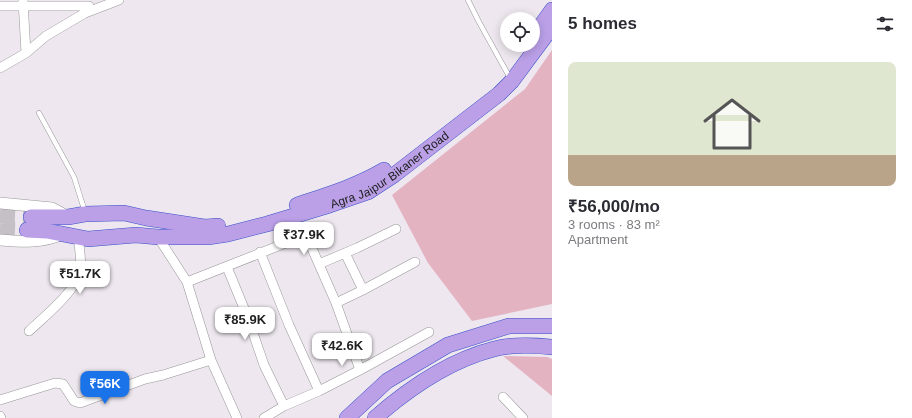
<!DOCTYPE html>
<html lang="en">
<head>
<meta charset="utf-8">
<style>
	body { margin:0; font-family:Arial,sans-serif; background:#f7f7f7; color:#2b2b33; height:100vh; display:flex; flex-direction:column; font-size:15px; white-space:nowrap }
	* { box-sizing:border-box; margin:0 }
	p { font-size:13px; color:#7c7c81 }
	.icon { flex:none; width:22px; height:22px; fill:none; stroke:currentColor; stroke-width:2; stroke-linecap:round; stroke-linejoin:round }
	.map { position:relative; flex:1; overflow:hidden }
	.drawer { display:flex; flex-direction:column; background:#fff; width:360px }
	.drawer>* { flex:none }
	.controls { position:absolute; left:500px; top:12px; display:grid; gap:8px }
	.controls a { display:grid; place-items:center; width:40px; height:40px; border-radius:50%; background:#fff; box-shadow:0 2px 10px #0003; font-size:20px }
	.price { position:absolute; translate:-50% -34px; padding:0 9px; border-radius:8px; background:#fff; color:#222; font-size:13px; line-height:26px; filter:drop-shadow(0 1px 2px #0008) }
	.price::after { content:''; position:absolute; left:50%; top:24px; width:12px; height:9px; margin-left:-6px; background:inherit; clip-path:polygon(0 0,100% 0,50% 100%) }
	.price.on { background:#1a73e8; color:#fff }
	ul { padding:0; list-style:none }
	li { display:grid; align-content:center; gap:8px; height:212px; padding:0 16px }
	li+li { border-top:1px solid #e1e1e2 }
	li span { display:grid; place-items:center; height:124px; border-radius:8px; color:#555 }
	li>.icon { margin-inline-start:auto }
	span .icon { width:72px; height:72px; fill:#fffc; stroke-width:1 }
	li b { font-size:17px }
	h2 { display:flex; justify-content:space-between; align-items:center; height:48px; padding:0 16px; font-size:17px }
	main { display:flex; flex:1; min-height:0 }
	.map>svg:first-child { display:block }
</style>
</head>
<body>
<main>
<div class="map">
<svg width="552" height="418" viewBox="0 0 552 418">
	<rect width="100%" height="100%" fill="#eee7ef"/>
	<!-- grass -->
	<path fill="#e4b3c2" d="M552,50V304L472,321L428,263L392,195L525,89Z
		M503,356L547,357L552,359V396Z"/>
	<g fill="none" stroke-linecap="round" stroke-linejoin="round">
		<!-- trunk-tunnel -->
		<path stroke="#c5bfc6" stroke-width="15" stroke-dasharray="15 8" stroke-linecap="butt" d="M0,216L31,217
			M0,229L27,230"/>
		<defs>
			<path id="service" d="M468,0L479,22L510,78
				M39,113L74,177L85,212"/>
			<path id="minor" d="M23,1L26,53
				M0,6H89
				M0,68L26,53L46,36L85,13L119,0
				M158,237L187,282L211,360L237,418
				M260,252L289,325L319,391
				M345,253L363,290
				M319,264L357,248L396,229
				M227,267L248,318L264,365L284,406
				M187,282L301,237L310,244L336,303L360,370
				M336,303L363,290L415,262
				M29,331C43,318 78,289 80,271C82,260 79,247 78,236
				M503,397L523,418
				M0,400L55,383L63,384L74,401L80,403L145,379L163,375L211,360
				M0,416L1,418
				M264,418L284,406L319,391L360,370L429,332"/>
			<path id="tertiary" d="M0,203L52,208L67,216
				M0,240C23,242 42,243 63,234"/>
			<g id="trunk">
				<path d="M535,34L552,10"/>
				<path d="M297,205C327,195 357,186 384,170"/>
				<path d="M31,217H68L85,214L124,213L146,218L205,227L218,226"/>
				<path id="s1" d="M27,230L47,231L88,239L136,235L158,237H208L228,234L267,224L330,205L368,192L394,175L499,94L512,81L552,27"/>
				<path d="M347,418L387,381L448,345L509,326H552"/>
				<path d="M375,418C408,389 451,360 494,349C512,344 533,345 552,347"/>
			</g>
		</defs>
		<!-- service casing -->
		<use href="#service" stroke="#979797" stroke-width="5.5"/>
		<!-- minor casing -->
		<use href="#minor" stroke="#979797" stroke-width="10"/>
		<!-- tertiary casing -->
		<use href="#tertiary" stroke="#979797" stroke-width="12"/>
		<!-- trunk casing -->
		<use href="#trunk" stroke="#3851c9" stroke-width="16"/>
		<!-- service -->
		<use href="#service" stroke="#fff" stroke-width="4.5"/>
		<!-- minor -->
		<use href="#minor" stroke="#fff" stroke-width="9"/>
		<!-- tertiary -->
		<use href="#tertiary" stroke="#fff" stroke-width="11"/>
		<!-- trunk -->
		<use href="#trunk" stroke="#bba0e8" stroke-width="15"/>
	</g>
	<g text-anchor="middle" stroke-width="3.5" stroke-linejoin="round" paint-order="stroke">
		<!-- street labels -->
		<g font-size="12" fill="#202020" stroke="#fff">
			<text dy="4" stroke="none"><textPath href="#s1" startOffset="378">Agra Jaipur Bikaner Road</textPath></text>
		</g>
	</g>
</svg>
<div class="controls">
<a><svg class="icon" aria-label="locate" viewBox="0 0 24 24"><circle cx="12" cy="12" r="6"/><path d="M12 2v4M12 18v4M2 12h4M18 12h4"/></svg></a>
</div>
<b class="price" style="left:304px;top:256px">₹37.9K</b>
<b class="price" style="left:80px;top:295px">₹51.7K</b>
<b class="price" style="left:245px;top:341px">₹85.9K</b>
<b class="price" style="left:342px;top:367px">₹42.6K</b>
<b class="price on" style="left:105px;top:405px">₹56K</b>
</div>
<section class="drawer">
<h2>5 homes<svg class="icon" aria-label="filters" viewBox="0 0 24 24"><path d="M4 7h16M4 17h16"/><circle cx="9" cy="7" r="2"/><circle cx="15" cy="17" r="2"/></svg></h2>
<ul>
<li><span style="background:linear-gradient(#dfe7d0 75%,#b9a48a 0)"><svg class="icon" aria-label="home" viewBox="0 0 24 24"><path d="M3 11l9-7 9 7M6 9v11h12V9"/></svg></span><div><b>₹56,000/mo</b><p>3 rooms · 83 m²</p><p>Apartment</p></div></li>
</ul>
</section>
</main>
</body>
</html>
